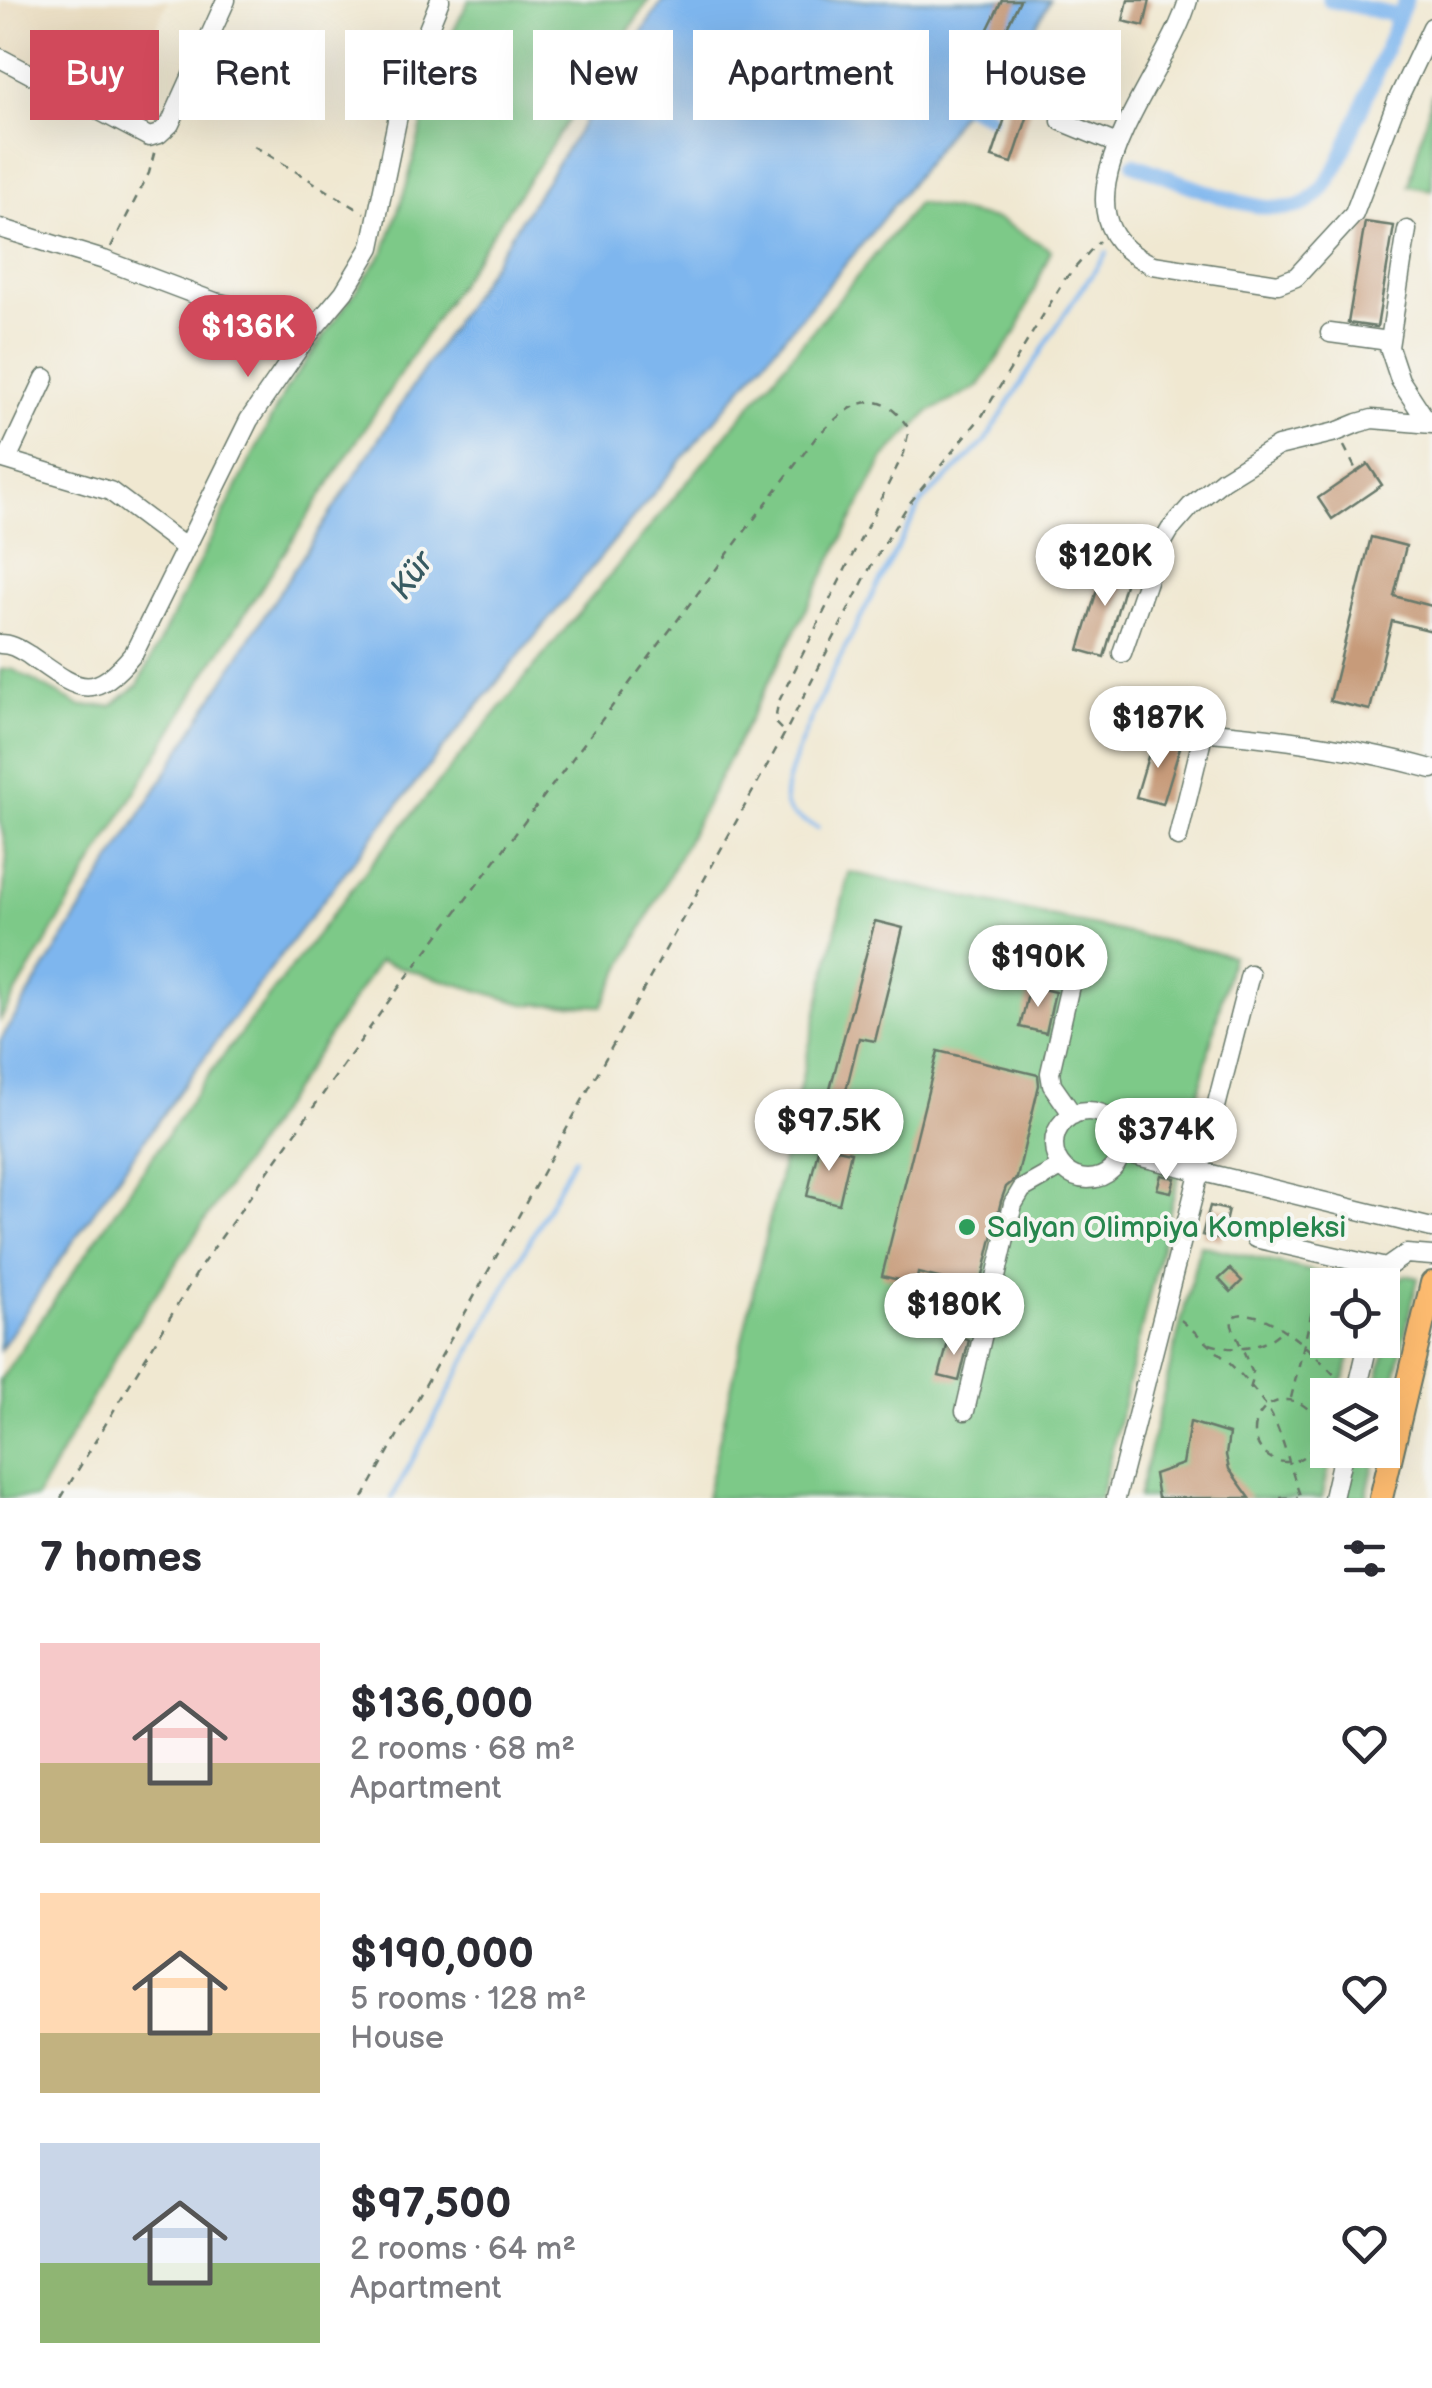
<!DOCTYPE html>
<html lang="en">
<head>
<meta charset="utf-8">
<style>
	body { margin:0; font-family:"Balsamiq Sans",sans-serif; background:#f7f7f7; color:#2b2b33; height:100vh; display:flex; flex-direction:column; font-size:38px; white-space:nowrap }
	* { box-sizing:border-box; margin:0 }
	p { font-size:32px; color:#7c7c81 }
	.icon { flex:none; width:55px; height:55px; fill:none; stroke:currentColor; stroke-width:2; stroke-linecap:round; stroke-linejoin:round }
	.map { position:relative; height:1498px; overflow:hidden }
	.details { display:flex; flex-direction:column; background:#fff; flex:1 }
	.details>* { flex:none }
	.guide { position:absolute; left:30px; top:30px; width:1372px; height:90px; display:flex; gap:20px }
	.controls { position:absolute; left:1310px; top:1268px; display:grid; gap:20px }
	.controls a { display:grid; place-items:center; width:90px; height:90px; border-radius:0px; background:#fff; box-shadow:0 10px 40px #0002; font-size:50px }
	.price { position:absolute; translate:-50% -85px; padding:0 22px; border-radius:35px; background:#fff; color:#222; font-size:32px; line-height:65px; filter:drop-shadow(0 2px 5px #0008) }
	.price::after { content:''; position:absolute; left:50%; top:60px; width:30px; height:22px; margin-left:-15px; background:inherit; clip-path:polygon(0 0,100% 0,50% 100%) }
	.price.selected { background:#d1495b; color:#fff }
	ul { padding:0; list-style:none }
	li { display:flex; align-items:center; gap:30px; height:250px; padding:0 40px }
	li span { display:grid; place-items:center; flex:none; width:280px; height:200px; border-radius:0px; color:#555 }
	li>.icon { margin-inline-start:auto }
	span .icon { width:120px; height:120px; fill:#fffc; stroke-width:1 }
	li b { font-size:42px }
	h2 { display:flex; justify-content:space-between; align-items:center; height:120px; padding:0 40px; font-size:42px }
	.tag { padding:0 35px; border-radius:0px; background:#fff; box-shadow:0 10px 40px #0002; font-size:35px; line-height:90px }
	.tag.selected { background:#d1495b; color:#fff }
	.map>svg:first-child { display:block }
</style>
</head>
<body>
<div class="map">
<svg width="1432" height="1498" viewBox="0 0 1432 1498">
	<rect width="100%" height="100%" fill="#f6f6f2"/>
	<filter id="ink" filterUnits="userSpaceOnUse"><feTurbulence type="fractalNoise" baseFrequency=".01" numOctaves="2"/><feDisplacementMap in="SourceGraphic" scale="20" xChannelSelector="R" yChannelSelector="G"/><feConvolveMatrix kernelMatrix="1 2 1 2 8 2 1 2 1" color-interpolation-filters="sRGB"/></filter>
	<filter id="wash" filterUnits="userSpaceOnUse"><feTurbulence type="fractalNoise" baseFrequency=".0048" numOctaves="4" result="noise"/><feDisplacementMap in="SourceGraphic" scale="40" xChannelSelector="R" yChannelSelector="G"/><feGaussianBlur stdDeviation="2.25" result="paint"/><feColorMatrix in="noise" values="0 0 0 0 0 0 0 0 0 0 0 0 0 0 0 0 0 1.4 0 .05"/><feComposite in="paint" operator="in"/></filter>
	<g filter="url(#wash)">
		<rect width="100%" height="100%" fill="#f0e8d1"/>
		<!-- built -->
		<path fill="#e8d9ba" d="M0,0H168L121,111L0,48Z"/>
		<!-- green -->
		<path fill="#7dc988" stroke="#4e835e" stroke-width="2.5" d="M469,0H649L463,277L203,678L0,1020V934L7,854L0,820V670L12,669L80,706H112L138,685L285,391L385,250L408,181L438,62Z
			M1432,93V190L1409,186Z
			M918,203L999,220L1051,250L1017,331L978,387L929,412L884,458L602,1006L524,1004L379,961L126,1338L36,1498H0V1380L204,1081L371,864Z
			M849,872L1232,956L1100,1498H706Z
			M1200,1245L1367,1284L1328,1285V1340H1354L1345,1377L1338,1384L1345,1395H1328V1450H1333L1322,1498H1138Z
			M1405,1275L1418,1278L1383,1427L1382,1395H1374L1395,1313L1386,1305L1388,1290Z
			M1352,1450H1377L1366,1498H1340Z"/>
		<!-- water -->
		<path fill="#7eb6ee" stroke="#4e7a91" stroke-width="2.5" d="M663,0H1050L1016,62L991,65C932,164 858,250 784,337C714,421 644,504 575,588C371,832 175,1084 0,1350V1041L255,630Z"/>
		<g fill="none" stroke-linecap="round" stroke-linejoin="round">
			<!-- stream -->
			<path stroke="#7eb6ee" stroke-width="4" d="M818,828C805,821 786,816 785,800C782,758 881,580 905,533L922,502L984,443L1065,313L1107,253
				M392,1498L574,1158"/>
			<!-- canal -->
			<path stroke="#7eb6ee" stroke-width="15" d="M1329,0L1399,16
				M949,98L989,116
				M1134,164C1175,178 1270,225 1308,202C1322,193 1330,178 1338,165L1406,0"/>
		</g>
		<g id="blocks">
			<!-- building -->
			<path fill="#c79b7a" d="M1002,0H1020L997,48L982,41Z
				M1128,0H1150L1144,26L1123,21Z
				M1019,76L1039,82L1012,163L992,157Z
				M1365,222L1394,226L1377,327L1348,323Z
				M1368,464L1382,485L1332,519L1318,498Z
				M1371,537L1406,546L1394,596L1432,606V631L1392,621L1370,710L1330,701Z
				M1106,560L1130,567L1104,657L1079,650Z
				M1153,740L1181,744L1163,804L1136,797Z
				M875,921L903,928L875,1041L859,1038L838,1123L822,1119Z
				M1030,986L1055,992L1046,1033L1020,1027Z
				M938,1051L1038,1075L1039,1085L1017,1178L1006,1187L1001,1201L980,1288L918,1273L916,1284L882,1276Z
				M819,1145L851,1152L839,1204L807,1196Z
				M1161,1175L1175,1178L1171,1192L1157,1189Z
				M1210,1206L1228,1210L1221,1240L1202,1235Z
				M1230,1269L1242,1281L1231,1292L1219,1279Z
				M950,1335L969,1340L959,1381L939,1376Z
				M1190,1422L1229,1434L1226,1455L1229,1469L1250,1498H1158L1154,1474L1183,1464Z"/>
		</g>
	</g>
	<g filter="url(#ink)">
		<use href="#blocks" fill-opacity="0" stroke="#68796b" stroke-width="2.5"/>
		<g fill="none" stroke-linecap="round" stroke-linejoin="round">
			<defs>
				<path id="minor" d="M1188,0C1169,74 1035,215 1153,265L1278,284L1296,277L1354,214L1397,101L1432,27
					M0,58L149,137L159,134L170,124L226,0
					M1061,121L1117,144
					M0,228L104,260L215,302L264,313L308,335
					M1407,230L1389,347L1400,380L1428,423
					M1330,333L1389,341
					M0,458L110,491L186,548
					M7,459L45,378
					M0,644C12,644 19,649 29,655C78,689 91,705 134,653L249,420L308,335L344,292L371,247L399,111L410,74L440,0
					M1122,653L1157,552L1170,530L1191,506L1223,480L1278,446L1336,432L1358,423L1372,419L1432,424
					M1143,727C1240,733 1338,743 1432,769
					M1178,837L1204,731
					M1054 1145a34 34 0 1 1 68 0a34 34 0 1 1-68 0Z
					M1073,1115L1052,1085L1050,1073L1079,946
					M1121,1152L1432,1228
					M1255,1238L1386,1268
					M1382,1285L1386,1268L1406,1254L1432,1256
					M1356,1395L1369,1340
					M965,1411L1013,1204L1022,1189L1061,1167
					M1116,1498L1250,974
					M1333,1498L1344,1450"/>
				<path id="major" d="M1381,1498L1432,1283"/>
			</defs>
			<!-- minor casing -->
			<use href="#minor" stroke="#68796b" stroke-width="21"/>
			<!-- major casing -->
			<use href="#major" stroke="#68796b" stroke-width="26"/>
			<!-- path -->
			<path stroke="#68796b" stroke-width="2.5" stroke-dasharray="8 8" stroke-linecap="butt" d="M254,146L364,213
				M111,247L149,173L155,150
				M1344,446L1357,472
				M1181,1320C1214,1349 1257,1383 1276,1424C1286,1448 1292,1474 1301,1498
				M1210,1344C1235,1352 1261,1350 1281,1331
				M1250,1389L1254,1376L1232,1326L1231,1318C1262,1298 1325,1363 1343,1385
				M1291,1398L1322,1270
				M1255 1431a31 31 0 1 1 62 0a31 31 0 1 1-62 0Z
				M61,1498L201,1266L391,998L817,436C850,405 878,381 909,429L904,453L778,703L775,723L785,733
				M363,1498L785,733L872,564L908,505L982,416L1065,279L1099,241
				M1280,1498L1298,1497"/>
			<!-- minor -->
			<use href="#minor" stroke="#fff" stroke-width="18"/>
			<!-- major -->
			<use href="#major" stroke="#febc70" stroke-width="22"/>
		</g>
	</g>
	<!-- markers -->
	<circle fill="#2e9e5b" stroke="#f6f6f2" stroke-width="4" cx="967" cy="1227" r="10"/>
	<g text-anchor="middle" stroke-width="8" stroke-linejoin="round" paint-order="stroke">
		<!-- leisure labels -->
		<g font-size="30" fill="#27864d" stroke="#f6f6f2" text-anchor="start">
			<text x="987" y="1237">Salyan Olimpiya Kompleksi</text>
		</g>
		<!-- water labels -->
		<g font-size="32" font-style="italic" fill="#375b62" stroke="#f6f6f2">
			<text transform="translate(411 575) rotate(-54)" y="11">Kür</text>
		</g>
	</g>
</svg>
<div class="controls">
<a><svg class="icon" aria-label="locate" viewBox="0 0 24 24"><circle cx="12" cy="12" r="6"/><path d="M12 2v4M12 18v4M2 12h4M18 12h4"/></svg></a>
<a><svg class="icon" aria-label="layers" viewBox="0 0 24 24"><path d="M12 4l9 5-9 5-9-5zM3 14l9 5 9-5"/></svg></a>
</div>
<b class="price selected" style="left:248px;top:380px">$136K</b>
<b class="price" style="left:1105px;top:609px">$120K</b>
<b class="price" style="left:1158px;top:771px">$187K</b>
<b class="price" style="left:1038px;top:1010px">$190K</b>
<b class="price" style="left:829px;top:1174px">$97.5K</b>
<b class="price" style="left:1166px;top:1183px">$374K</b>
<b class="price" style="left:954px;top:1358px">$180K</b>
<div class="guide">
<a class="tag selected">Buy</a>
<a class="tag">Rent</a>
<a class="tag">Filters</a>
<a class="tag">New</a>
<a class="tag">Apartment</a>
<a class="tag">House</a>
</div>
</div>
<section class="details">
<h2>7 homes<svg class="icon" aria-label="filters" viewBox="0 0 24 24"><path d="M4 7h16M4 17h16"/><circle cx="9" cy="7" r="2"/><circle cx="15" cy="17" r="2"/></svg></h2>
<ul>
<li><span style="background:linear-gradient(#f6c9c9 60%,#c2b280 0)"><svg class="icon" aria-label="home" viewBox="0 0 24 24"><path d="M3 11l9-7 9 7M6 9v11h12V9"/></svg></span><div><b>$136,000</b><p>2 rooms · 68 m²</p><p>Apartment</p></div><svg class="icon" aria-label="heart" viewBox="0 0 24 24"><path d="M12 20l-8-8c-3-5 5-10 8-4 3-6 11-1 8 4z"/></svg></li>
<li><span style="background:linear-gradient(#ffd9b3 70%,#c2b280 0)"><svg class="icon" aria-label="home" viewBox="0 0 24 24"><path d="M3 11l9-7 9 7M6 9v11h12V9"/></svg></span><div><b>$190,000</b><p>5 rooms · 128 m²</p><p>House</p></div><svg class="icon" aria-label="heart" viewBox="0 0 24 24"><path d="M12 20l-8-8c-3-5 5-10 8-4 3-6 11-1 8 4z"/></svg></li>
<li><span style="background:linear-gradient(#c9d6e8 60%,#8fb573 0)"><svg class="icon" aria-label="home" viewBox="0 0 24 24"><path d="M3 11l9-7 9 7M6 9v11h12V9"/></svg></span><div><b>$97,500</b><p>2 rooms · 64 m²</p><p>Apartment</p></div><svg class="icon" aria-label="heart" viewBox="0 0 24 24"><path d="M12 20l-8-8c-3-5 5-10 8-4 3-6 11-1 8 4z"/></svg></li>
</ul>
</section>
</body>
</html>
